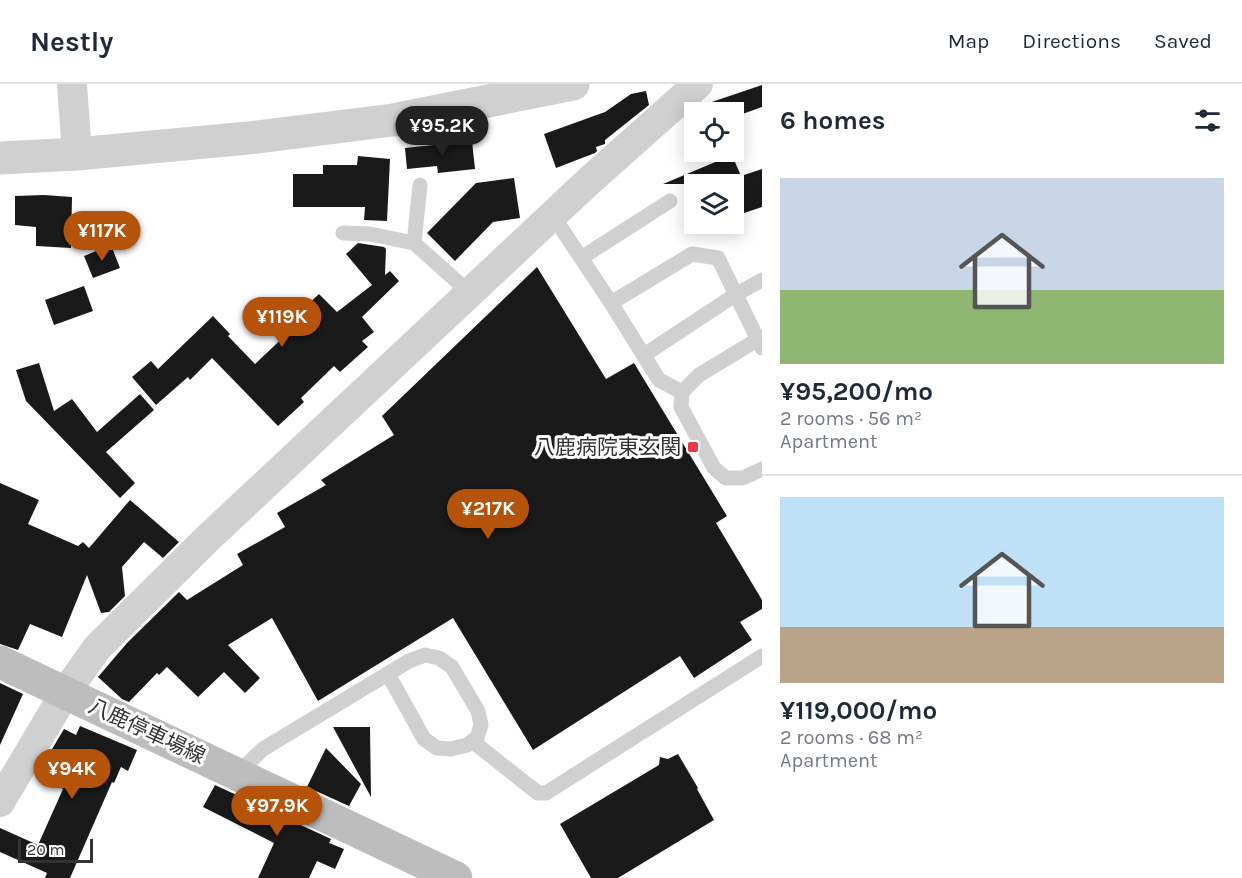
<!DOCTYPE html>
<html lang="en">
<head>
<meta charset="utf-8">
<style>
	body { margin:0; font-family:Karla,"Noto Sans JP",sans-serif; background:#f6f6f7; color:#1f2937; height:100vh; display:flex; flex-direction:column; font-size:22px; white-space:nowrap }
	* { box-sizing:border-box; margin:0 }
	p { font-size:20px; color:#747a83 }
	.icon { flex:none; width:33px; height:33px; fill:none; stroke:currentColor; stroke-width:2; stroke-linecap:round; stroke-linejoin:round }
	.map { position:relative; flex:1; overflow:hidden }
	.details { display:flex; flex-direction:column; background:#fff; width:480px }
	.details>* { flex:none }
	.tools { position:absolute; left:684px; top:18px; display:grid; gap:12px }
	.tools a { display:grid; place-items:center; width:60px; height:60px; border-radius:0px; background:#fff; box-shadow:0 3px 15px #0003; font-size:30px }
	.scale { position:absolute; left:18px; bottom:15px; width:75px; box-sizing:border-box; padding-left:6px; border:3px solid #333; border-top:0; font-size:16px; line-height:21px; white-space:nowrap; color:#333; -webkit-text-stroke:4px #fff; paint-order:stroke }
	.price { position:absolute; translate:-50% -51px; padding:0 14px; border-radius:21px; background:#b45309; color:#fff; font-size:20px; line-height:39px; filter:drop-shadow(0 2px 3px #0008) }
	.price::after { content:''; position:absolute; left:50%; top:36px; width:18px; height:14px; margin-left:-9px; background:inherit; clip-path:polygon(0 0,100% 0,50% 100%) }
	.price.on { background:#222; color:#fff }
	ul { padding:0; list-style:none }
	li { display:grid; align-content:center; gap:12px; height:318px; padding:0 18px }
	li+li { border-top:2px solid #e0e1e3 }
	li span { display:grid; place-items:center; height:186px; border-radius:0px; color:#555 }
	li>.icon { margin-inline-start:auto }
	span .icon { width:108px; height:108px; fill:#fffc; stroke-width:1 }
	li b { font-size:26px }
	h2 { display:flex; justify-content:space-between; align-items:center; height:72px; padding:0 18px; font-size:26px }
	header { display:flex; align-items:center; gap:36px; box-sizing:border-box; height:84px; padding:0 30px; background:#fff; border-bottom:2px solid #e0e1e3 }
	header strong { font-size:28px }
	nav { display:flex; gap:33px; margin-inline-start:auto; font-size:21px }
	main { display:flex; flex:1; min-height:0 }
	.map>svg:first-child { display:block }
</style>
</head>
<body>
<header>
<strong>Nestly</strong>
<nav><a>Map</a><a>Directions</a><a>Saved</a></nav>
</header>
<main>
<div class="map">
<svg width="762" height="794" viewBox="0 0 762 794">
	<rect width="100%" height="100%" fill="#fff"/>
	<!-- building -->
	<path fill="#1a1a1a" d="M762,1V23L734,33V28H692L700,22Z
		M646,7L649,21L605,56V60L596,63L597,67L595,69L556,84L544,50L605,28L631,10Z
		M472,57L475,85L438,89L437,82L407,85L405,64Z
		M732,71L741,92L762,85V123L741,130L734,108V100H663Z
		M358,72L390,75L387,137L364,136L365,123H293V90H323V81H357Z
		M514,94L520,134L493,138L455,177L427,149L476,99Z
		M44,111L72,113L71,164L36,162V143L15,141V112Z
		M358,159L384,163L386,165L385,191L390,187L399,197L362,233L374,248L362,257L368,263L340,288L334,282L301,314L304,318L278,342L212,274L190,296L188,293L156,321L132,293L151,277L158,285L213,232L230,250L228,252L255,280L310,228L305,223L319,210L337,228L372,201L346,170Z
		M111,161L120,184L93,194L84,172Z
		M537,183L606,295L634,279L727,432L716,439L762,516V525L740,538L752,556L694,594L680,572L533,666L453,534L318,617L272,534L228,561L260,594L245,609L224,588L198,613L167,583L159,591L157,589L129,618L122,615L98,593L127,559L179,508L187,516L243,481L237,470L285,443L277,429L326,401L321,396L394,351L382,332Z
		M84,202L93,227L54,241L45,216Z
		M39,279L54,327L72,315L97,348L140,310L154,326L106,368L135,399L120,414L26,317L16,286Z
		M0,399L39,416L28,440L78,462L83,458L89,464L130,416L179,458L163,474L144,458L122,483L125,512L109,528L101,529L87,491L62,553L30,540L18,566L0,560Z
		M0,599L23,610L0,661Z
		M80,642L137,666L128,687L121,683L114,699L112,698L70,794H45L47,789L0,768V744L38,761L63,705L36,692L64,645L76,651Z
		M333,643H370L371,713Z
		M326,664L361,700L349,722L307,703Z
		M678,670L698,704L697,705L714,736L618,794H591L560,740L659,681L660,673L668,675Z
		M215,701L331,755L329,759L344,765L335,785L317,777L309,794H258L274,759L203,723Z"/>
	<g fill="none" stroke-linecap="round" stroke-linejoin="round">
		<!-- service -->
		<path stroke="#d0d0d0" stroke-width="15" d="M553,132L611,219L692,170L718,174L762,264
			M343,149L370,150L414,159L471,210
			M414,159L420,101
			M581,174L670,117
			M611,219L659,296L682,308
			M762,253L699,291L682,308L681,323L714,384L726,394H743L762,385
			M644,271L735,211L762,196
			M472,657L538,709H546L762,572
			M237,690L263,665L409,577L425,571L439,574L452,583L478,627L481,641L477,654L467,661L451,665L437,664L424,655L388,590"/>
		<!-- minor -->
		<path stroke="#d0d0d0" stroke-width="30" d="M72,0L77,70
			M0,718L65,609L97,564L207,455L588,98L698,0"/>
		<!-- tertiary -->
		<path stroke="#d0d0d0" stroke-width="33" d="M0,74L77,70L248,54L393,36L573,0"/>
		<!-- secondary -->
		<path stroke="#bdbdbd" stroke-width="33" d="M0,578L456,794"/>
	</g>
	<!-- markers -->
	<rect fill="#e63946" stroke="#fff" stroke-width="2" x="687" y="357" width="12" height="12" rx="3"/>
	<g text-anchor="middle" stroke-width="6" stroke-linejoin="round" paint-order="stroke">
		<!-- poi labels -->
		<g font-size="21" fill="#333" stroke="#fff" text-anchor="end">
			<text x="681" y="370">八鹿病院東玄関</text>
		</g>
		<!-- street labels -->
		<g font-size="21" fill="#333" stroke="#fff">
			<text transform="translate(147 647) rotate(25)" y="7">八鹿停車場線</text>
		</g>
	</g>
</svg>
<div class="tools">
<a><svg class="icon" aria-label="locate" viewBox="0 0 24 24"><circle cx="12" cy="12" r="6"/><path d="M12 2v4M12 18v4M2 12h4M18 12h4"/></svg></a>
<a><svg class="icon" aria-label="layers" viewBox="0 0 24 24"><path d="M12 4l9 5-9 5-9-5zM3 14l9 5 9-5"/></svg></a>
</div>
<div class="scale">20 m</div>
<b class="price on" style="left:442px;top:73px">¥95.2K</b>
<b class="price" style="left:102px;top:178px">¥117K</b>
<b class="price" style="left:282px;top:264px">¥119K</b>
<b class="price" style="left:488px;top:456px">¥217K</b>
<b class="price" style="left:72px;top:716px">¥94K</b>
<b class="price" style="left:277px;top:753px">¥97.9K</b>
</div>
<section class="details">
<h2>6 homes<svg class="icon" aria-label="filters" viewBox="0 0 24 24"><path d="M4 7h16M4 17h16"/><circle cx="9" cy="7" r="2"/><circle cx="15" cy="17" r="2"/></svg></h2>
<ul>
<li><span style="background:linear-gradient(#c9d6e8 60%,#8fb573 0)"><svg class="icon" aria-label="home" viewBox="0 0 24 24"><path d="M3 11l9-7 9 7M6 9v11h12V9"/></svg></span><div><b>¥95,200/mo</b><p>2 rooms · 56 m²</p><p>Apartment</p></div></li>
<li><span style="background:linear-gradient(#bfe0f5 70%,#b9a48a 0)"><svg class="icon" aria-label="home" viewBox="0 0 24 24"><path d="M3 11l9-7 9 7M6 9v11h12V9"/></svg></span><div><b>¥119,000/mo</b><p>2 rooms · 68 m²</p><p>Apartment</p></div></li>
</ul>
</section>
</main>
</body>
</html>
